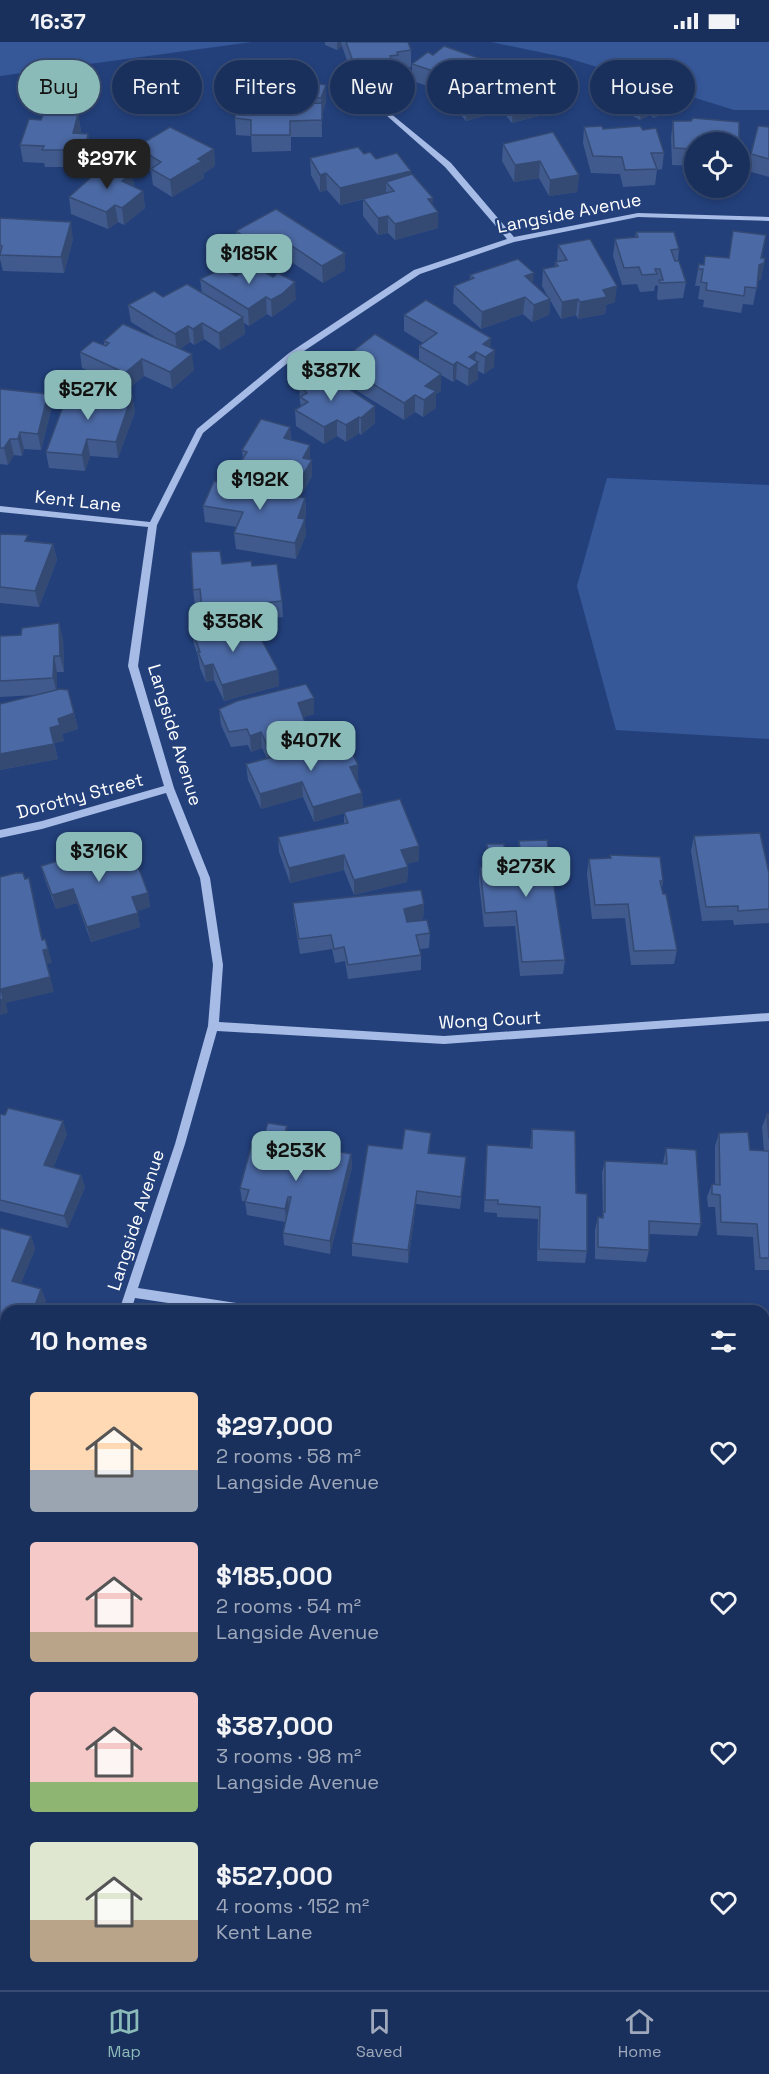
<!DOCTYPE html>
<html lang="en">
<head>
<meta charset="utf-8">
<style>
	body { margin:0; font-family:"Space Grotesk",sans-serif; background:#273c65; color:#f1f3f6; height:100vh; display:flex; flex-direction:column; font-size:22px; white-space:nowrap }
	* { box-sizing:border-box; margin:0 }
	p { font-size:20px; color:#9fa9bb }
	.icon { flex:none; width:33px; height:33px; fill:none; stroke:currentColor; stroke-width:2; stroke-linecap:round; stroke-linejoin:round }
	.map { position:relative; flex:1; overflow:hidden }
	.sheet { position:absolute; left:0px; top:1263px; width:770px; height:686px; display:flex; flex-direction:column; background:#1a305c; border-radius:18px 18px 0 0; box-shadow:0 3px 9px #0003,0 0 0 2px #384b72 }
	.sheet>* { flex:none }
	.banner { position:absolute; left:18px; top:18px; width:734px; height:54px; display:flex; gap:12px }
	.fabs { position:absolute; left:684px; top:90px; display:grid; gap:12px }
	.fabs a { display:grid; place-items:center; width:66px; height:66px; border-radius:50%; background:#1a305c; box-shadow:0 3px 9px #0003,0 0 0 2px #384b72; font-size:30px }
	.price { position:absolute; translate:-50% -51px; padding:0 14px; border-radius:12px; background:#8bbbb9; color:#111; font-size:20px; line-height:39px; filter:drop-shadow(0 2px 3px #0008) }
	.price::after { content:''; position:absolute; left:50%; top:36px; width:18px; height:14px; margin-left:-9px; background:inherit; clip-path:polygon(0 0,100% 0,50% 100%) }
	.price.active { background:#222; color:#fff }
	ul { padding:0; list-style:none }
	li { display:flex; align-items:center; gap:18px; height:150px; padding:0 30px }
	li span { display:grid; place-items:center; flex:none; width:168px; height:120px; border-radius:6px; color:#555 }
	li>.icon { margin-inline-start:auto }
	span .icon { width:72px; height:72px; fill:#fffc; stroke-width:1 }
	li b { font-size:26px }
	h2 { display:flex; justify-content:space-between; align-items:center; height:72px; padding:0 30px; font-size:26px }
	.pill { padding:0 21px; border-radius:27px; background:#1a305c; box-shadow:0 3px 9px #0003,0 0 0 2px #384b72; font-size:21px; line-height:54px }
	.pill.active { background:#8bbbb9; color:#111 }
	.status { display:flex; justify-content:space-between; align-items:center; height:42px; padding:0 30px; background:#1a305c; direction:ltr }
	.status svg { height:16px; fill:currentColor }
	.tabs { display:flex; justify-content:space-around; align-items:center; height:84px; border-top:2px solid #384b72; background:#1a305c; font-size:16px; color:#9fa9bb }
	.tabs a { display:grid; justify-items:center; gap:3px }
	.tabs .active { color:#8bbbb9 }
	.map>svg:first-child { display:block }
</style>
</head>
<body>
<div class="status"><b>16:37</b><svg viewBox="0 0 49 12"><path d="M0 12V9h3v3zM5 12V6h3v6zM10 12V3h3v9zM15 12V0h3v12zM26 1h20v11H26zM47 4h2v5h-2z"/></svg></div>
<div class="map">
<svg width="769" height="1948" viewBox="0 0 769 1948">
	<rect width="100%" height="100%" fill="#23407b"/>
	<!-- green -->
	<path fill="#365899" d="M0,0H252L0,34Z
		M491,0H769V68H734L568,16Z
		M607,436L769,443V697L616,688L577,544Z"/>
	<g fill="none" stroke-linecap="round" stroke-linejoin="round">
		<!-- minor -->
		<path fill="#a6bbe5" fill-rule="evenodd" d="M386,71H390L451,121L514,195L638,171L769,175V179L638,175L514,200L420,232L295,315L203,391L157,483L138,624L174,746L210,836L223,923L219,980L444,994L769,971V979L444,1002L217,989L185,1102L138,1246L256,1264L260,1265L262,1269H221L135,1256L131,1269H119L175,1102L208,984L213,923L200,836L166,751L42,787L0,796V788L42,779L164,744L128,624L148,485L0,470V464L150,480L197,387L289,311L414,228L507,197L445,125L386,73Z
			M764,1305L769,1306V1318L764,1316Z
			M6,1585V1630L5,1634L0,1636V1590L1,1586Z
			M0,1806H6V1820H0Z
			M611,1942H635L638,1948H615Z"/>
	</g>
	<!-- wall -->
	<path fill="#405a8d" d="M325,0H408L411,8V25L398,26V30L392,31V38L355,42L342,4L337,8L325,3Z
		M433,13L484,18L483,34L474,42L548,37L546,72L512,81L502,69L466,79L453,64V52L412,39V22Z
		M312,28V41L326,60L322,72V95H291V109L252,110L251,94L236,93L235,76L267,62V51Z
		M650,34L683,39L681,56L659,68L658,74L654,76L650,73L640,78L624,69L620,72L590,54L592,37Z
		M78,72L81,89L80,92H88L90,109L87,125H45L44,121L23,120L20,103L41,78Z
		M673,79L694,100V124L672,123L671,95Z
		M584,85L603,87L664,111L662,127L657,128L655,143L623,145L620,132L591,131L583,101Z
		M769,85V135L748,129L751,112Z
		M503,102L579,133L577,150L549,154L539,136L514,140L502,119Z
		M136,105L214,107L215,124L203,132L204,136L172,155L153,143L151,129L138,122Z
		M364,112L411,133L433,163L438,186L395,198L388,191L378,193L363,174V157L369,156L340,163L327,148L320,150L311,133L310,116Z
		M132,131L134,145L143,149L145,166L124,183L118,180L108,187L71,172L69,155Z
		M0,176L73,197L64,231L3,229L0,217Z
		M236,189L345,211V228L323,241L293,221L274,231L237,205Z
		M733,189L761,216L764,221L761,237L758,239L753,263L743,262L741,271L703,265L704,258L698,257L700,244H695L699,222L704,223L729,216Z
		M636,190L679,207L678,219L686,240L683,256L658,258L657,255L658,245L657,243L655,244L654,249L640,250L637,242L622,243L613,214L615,197L635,195Z
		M558,203L615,260L606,263L605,272L578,277L576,273L561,277L550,258L549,273L532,280L523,272L481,287L453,261L454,244L470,238V233L533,241L548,255L542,244L543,227L555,225V220H557Z
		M236,234L296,257L282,268L272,275L267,272L249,284L244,281L245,292L220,308L204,297L194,303L190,300L180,307L194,328L172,347L144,334L127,348L82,326L80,310L104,303V299L160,298L131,280L128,263L163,255L202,251L200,237Z
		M404,273L490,306L494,325L484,332L478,329V337L468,344L456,337L453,340L441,333V349L436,352V366L423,375L415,370L404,378L338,337V321L419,319V304L423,301L404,289Z
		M299,343L375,381L361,393L359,391L346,400L337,394L324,402L296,384L295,368L301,364L300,360Z
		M0,347L51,368L41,408L24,407L22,414L14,413L8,423L0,422Z
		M132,353L135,370L118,416L90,414L85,429L49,426L46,410Z
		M290,385L291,398L310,403V417L312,418V434L300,455L305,456L306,473L304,477L306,493L296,517L236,507L234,491L237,485L205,480L203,464L251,446L239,443L237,426L243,417L242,408Z
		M0,492L29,500L53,502L57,518L39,565L0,561Z
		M222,522L252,524L282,559L283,575L227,581L232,592L278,628L279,644L224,659L214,638L206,640L200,626L198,614L194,603L192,587L217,582L204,583L202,563L195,564L193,548Z
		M0,594L63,597L64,630H57V648L74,671L78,687L62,692L64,699L54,701L58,717L0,728V662L37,653L0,655Z
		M219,667L314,672L303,675L310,706L358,723V738L357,739L362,751L363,766L419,819L406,822L408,825L407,840L354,853L344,828L290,841L279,810L278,795L344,782V771L314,780L303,755L261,767L248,738L246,722L267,717L262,706L251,710L248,703L231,705L221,683Z
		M694,794L769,831V881L734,883L733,878L702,879L691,809Z
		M519,799L565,918L563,932L520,934L515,884L484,885L479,840L480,825H486L485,817L487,802L505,815L518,814Z
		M99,811L148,851L150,865L137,869L140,885L91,900L77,861L56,867L45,838L41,824Z
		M610,813L663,839L662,846L677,908L674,922L631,923L625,876L592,877L587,832L589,817L610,816Z
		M293,861L424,862L423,877L413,880L430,891L429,906L420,907L421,913V928L348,937L345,919L335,921L332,907L300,912L294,876Z
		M0,1072L67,1092L53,1126L81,1133L85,1145L68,1186L0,1169Z
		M767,1072H769V1228H755L753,1195L717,1193L715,1165H708L707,1155L712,1142L715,1143V1104L719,1091L750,1108L764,1109L762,1085Z
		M532,1087L587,1209L585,1221L537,1219L538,1177L497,1175V1171L484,1170L486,1116L487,1103L530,1106Z
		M431,1091L429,1111L465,1128L460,1167L416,1162L408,1221L352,1214V1201L402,1107Z
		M288,1098L287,1100L351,1112L352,1125L330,1212L284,1203L283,1191L285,1180L247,1173L245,1159H242L240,1146Z
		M666,1106L701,1182L697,1194L649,1192V1208L646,1220L595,1217V1188L598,1175L602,1176L603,1172L602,1131L605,1119L663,1121Z
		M0,1186L31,1194L35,1207L21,1241L41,1247L46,1259L6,1269V1296L0,1295Z
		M764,1395L769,1396V1529H765L764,1500Z"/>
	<!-- shaded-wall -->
	<path fill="#344a73" d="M337,0H341L342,4L337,8Z
		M484,18L483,34L460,54L461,38Z
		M312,28V44L308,57L307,40Z
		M548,37L547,54L537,40Z
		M683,39L681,56L659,68L658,74L654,76L657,59L655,54Z
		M326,43V60L322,72V95L321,56Z
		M503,52L502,69L466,79V62Z
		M626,53L624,69L620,72L622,55Z
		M548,55L546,72L512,81L513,64Z
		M652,56L650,73L640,78L642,62Z
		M78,72L81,89L76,108L73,91Z
		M88,92L90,109L87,125L85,108Z
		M214,107L215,124L203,132L204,136L172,155L170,138L198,117Z
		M540,119L539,136L514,140L515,123Z
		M411,129L410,145L386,140V151L340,163V146Z
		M132,131L134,148L122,139Z
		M326,131L327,148L320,150V133Z
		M579,133L577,150L549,154L550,138Z
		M143,149L145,166L124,183L122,166Z
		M433,156L432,171L438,170V186L395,198V182L428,157Z
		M115,163L118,180L108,187L106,170Z
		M388,174V191L378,193V176Z
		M71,180L73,197L64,231L61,215Z
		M292,204L293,221L274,231L273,214Z
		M345,211V228L323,241L322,224Z
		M764,221L761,237L756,240L760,223Z
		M534,231L532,248L525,234Z
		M295,240L296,257L282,268L272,275L271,258Z
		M617,244L615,260L606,263L605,272L578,277L580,260L603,248Z
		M266,255L267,272L249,284L248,267Z
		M525,255L523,272L481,287L482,270Z
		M550,257L549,273L532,280L534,263Z
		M578,257L576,273L561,277L562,260Z
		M243,275L245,292L220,308L219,291Z
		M202,281L204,297L194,303L193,287Z
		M188,284L190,300L177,309L175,292Z
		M491,296L490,311L495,308L494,325L484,332L485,315L483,302Z
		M476,310L475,323L478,320V337L468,344L469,315Z
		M192,312L194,328L172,347L170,330Z
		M142,317L144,334L127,348L125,331Z
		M457,320L456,337L453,340V323Z
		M441,332V349L436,352V366L423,375L425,344Z
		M48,352L51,368L41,408L38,392Z
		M132,353L135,370L118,416L116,400Z
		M415,353V370L404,378V361Z
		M375,364V381L361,393V376Z
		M359,375V391L346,400V383Z
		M337,378V394L324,402V385Z
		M290,385L291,402L284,396Z
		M20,390L24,407L22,414L18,397Z
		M10,397L14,413L8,423L4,406Z
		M87,397L90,414L85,429L82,413Z
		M310,403V420L312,418V434L299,458L298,441L303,416Z
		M305,456L306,473L299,492L298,476Z
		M305,477L306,493L296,517L295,501Z
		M53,502L57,518L39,565L35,549Z
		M59,581L63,597L64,630L60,614Z
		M54,614L57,630V652L53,636Z
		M213,622L214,638L206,640L204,624Z
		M278,628L279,644L224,659L222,643Z
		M314,656V672L299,677L298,661Z
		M74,671L78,687L62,692L64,699L54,701L50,686L58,677Z
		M261,690L262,706L251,710L250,694Z
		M309,691L310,707L269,721L268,705Z
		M54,702L58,717L0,728V712Z
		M358,723V738L351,740L350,725Z
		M302,740L303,755L261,767L260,752Z
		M362,751L363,766L314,780L313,765Z
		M419,804V819L401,823V808Z
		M344,813V828L290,841L289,826Z
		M408,825L407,840L354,853V838Z
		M29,836L33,851L45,907H48L52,921L47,922L54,950L6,961L8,971L0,973L1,947L43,908Z
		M73,847L77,861L56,867L52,853Z
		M148,851L150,865L135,870L132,855Z
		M424,862L423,877L404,882V867Z
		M138,871L140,885L91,900L87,885Z
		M63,1079L67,1092L49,1136L44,1123Z
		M287,1084L288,1098L284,1112L282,1099Z
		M351,1112L352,1125L330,1212V1199Z
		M81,1133L85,1145L68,1186L64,1174Z
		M417,1149L416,1162L408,1221V1208Z
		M288,1155L289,1167L286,1180L285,1167Z
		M31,1194L35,1207L17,1251L12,1239Z
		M41,1247L46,1259L42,1269H33Z
		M0,1371L2,1376L0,1382Z
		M165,1942H169V1948H165Z"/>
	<!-- building -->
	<path fill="#4b69a4" stroke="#344a73" stroke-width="1.5" d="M346,0H408L411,8L397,10L398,13L390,14L392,22L355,25Z
		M444,4L484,18L461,38L412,22L428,10L433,13Z
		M623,22L650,34L662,28L683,39L655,54L661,57L657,59L652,56L642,62L626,53L622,55L592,37Z
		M280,25L312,28L307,40L326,43L321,56L267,51Z
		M540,28L548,37L537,40L548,55L513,64L503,52L466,62L454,47L525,30Z
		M322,61V78L290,79V93H251V78L235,76L236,64L246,63Z
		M44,71L78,72L73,91L88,92L85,108H42L44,104L20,103L29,77L41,78Z
		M693,76L739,80V100H694V107L674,106L673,79H691Z
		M602,84L603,87L640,84L643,88L656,86L664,111H651L657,127L625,128L622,115L593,114L584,85Z
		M758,84L769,85V117L751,112Z
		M170,85L214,107L198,117L202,119L170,138L151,127L161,120L136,105Z
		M553,90L579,133L550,138L540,119L515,123L503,102Z
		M358,105L364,112L370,110L376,117L397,111L411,129L340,146L326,131L320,133L310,116Z
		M106,122L132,131L122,139L143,149L122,166L115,163L106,170L69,155Z
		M412,132L433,156L428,157L438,170L395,182L388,174L378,176L363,157L394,149L386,140Z
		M276,167L345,211L322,224L292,204L273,214L236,189Z
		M0,176L71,180L61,215L0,213L2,204L0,203Z
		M733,189L766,193L761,216H765L764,221L759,223L757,246L745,245L744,254L706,248L707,241L701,240L703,227H698L699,222L704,223L705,214L729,216Z
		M636,190H674L679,207L671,208L675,219H679L686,240L660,241L659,238H663L660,227H655L657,232L642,233L639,225L624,226L615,197L638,195Z
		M590,197L617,244L603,248L607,255L580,260L578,257L562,260L543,227L558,224L555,220L567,218L558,203Z
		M518,217L534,231L525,234L550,257L534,263L525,255L482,270L454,244L474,236L470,233Z
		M253,223L273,235L278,231L295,240L282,252L271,258L266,255L248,267L200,237L222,227L236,234Z
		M187,242L243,275L219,291L202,281L193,287L188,284L175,292L128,263L154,249L163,255Z
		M426,258L491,296L483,302L495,308L485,315L476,310L469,315L478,320L469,327L457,320L453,323L419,304L437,291L404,273Z
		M123,282L192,312L170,330L142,317L125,331L80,310L93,299L106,304L109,301L104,299Z
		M375,292L441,332L425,344L436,349L424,358L415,353L404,361L338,321Z
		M318,331L322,333L325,331L375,364L361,376L359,375L346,383L337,378L324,385L295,368L308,360L300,355L307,351L299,343Z
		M0,347L48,352L38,392L20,390L18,397H10L4,406H0Z
		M69,348L132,353L116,400L87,397L82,413L46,410Z
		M261,377L290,385L284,396L310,403L303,416L312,418L298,441L237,426L247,410L242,408Z
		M214,439L305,456L298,476L305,477L295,501L234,491L243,470L203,464Z
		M0,492L28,493L25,499L53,502L35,549L0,545Z
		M220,509L222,522L251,519L252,524L277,522L282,559L202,567L200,547L193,548L191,510Z
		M226,580L232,592L255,586L278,628L222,643L213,622L204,624L198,610H200L192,587Z
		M59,581L60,614H54L53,636L0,639V594L21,593L22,586Z
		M306,642L314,656L298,661L309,691L296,695L298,698L268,705L261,690L250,694L247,687L229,690L219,667L237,659Z
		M60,647L68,648L74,671L58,677L60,683L50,686L54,702L0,712V662Z
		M345,696L358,723L350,725L362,751L313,765L302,740L260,752L246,722Z
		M400,757L419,804L401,808L408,825L354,838L344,813L289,826L278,795L348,781L344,770Z
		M760,791L769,831V867L738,869V864L706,865L694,794Z
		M547,798L565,918L522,920L516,869L485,871L480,825H489L487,802H504L505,815L521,814L519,799Z
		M130,803L148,851L132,855L138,871L87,885L73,847L52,853L41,824L98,807L99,811Z
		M610,813L660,815L663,839H660L663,852H666L677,908L634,909L628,862L595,863L589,817L611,816Z
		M16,831H23L25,837L29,836L42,898L45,897L48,907L43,908L50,935L1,947L3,957L0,958V835Z
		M421,848L424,862L404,867L407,880L427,878L430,891L416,893L421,913L348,923L344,905L334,907L331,893L299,897L293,861Z
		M8,1066L63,1079L44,1123L81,1133L64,1174L0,1158V1072L5,1073Z
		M767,1072H769V1097Z
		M268,1081L287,1084L282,1099L351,1112L330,1199L283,1191L291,1155H288L285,1167L245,1160L249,1148L240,1146L254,1094L263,1096Z
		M405,1087L431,1091L428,1111L466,1115L461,1155L417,1149L408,1208L352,1201L368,1103L402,1107Z
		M532,1087L575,1089L576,1151L587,1152V1209L539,1207L540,1165L498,1162V1158H485L487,1103L532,1106Z
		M748,1090L750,1108L769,1109V1216H760L757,1182L721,1180L720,1153L712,1152V1142L720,1143L719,1091Z
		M666,1106L696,1108L701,1182L649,1179V1208L598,1205V1175L603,1176V1170H605V1119L667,1122Z
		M0,1186L31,1194L12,1239L41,1247L33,1269H6V1286L0,1285Z
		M764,1395L769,1396V1489Z
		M764,1715L769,1717V1755L764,1776Z
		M105,1942H165V1948H104Z"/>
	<g text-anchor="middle" stroke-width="4.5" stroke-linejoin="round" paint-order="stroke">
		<!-- street labels -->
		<g font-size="18" fill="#fff" stroke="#23407b">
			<text transform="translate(569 171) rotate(-11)" y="6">Langside Avenue</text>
			<text transform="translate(78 459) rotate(6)" y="6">Kent Lane</text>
			<text transform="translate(175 693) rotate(73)" y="6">Langside Avenue</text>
			<text transform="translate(80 754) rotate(-15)" y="6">Dorothy Street</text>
			<text transform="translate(490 978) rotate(-3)" y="6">Wong Court</text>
			<text transform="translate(136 1178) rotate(-72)" y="6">Langside Avenue</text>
		</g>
	</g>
</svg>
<div class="fabs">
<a><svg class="icon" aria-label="locate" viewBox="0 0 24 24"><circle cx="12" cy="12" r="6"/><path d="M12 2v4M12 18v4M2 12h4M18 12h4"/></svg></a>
</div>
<b class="price active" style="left:107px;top:148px">$297K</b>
<b class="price" style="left:249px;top:243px">$185K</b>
<b class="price" style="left:331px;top:360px">$387K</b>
<b class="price" style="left:88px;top:379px">$527K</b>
<b class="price" style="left:260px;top:469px">$192K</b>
<b class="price" style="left:233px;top:611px">$358K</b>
<b class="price" style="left:311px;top:730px">$407K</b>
<b class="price" style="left:99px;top:841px">$316K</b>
<b class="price" style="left:526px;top:856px">$273K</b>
<b class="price" style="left:296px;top:1140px">$253K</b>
<div class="banner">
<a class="pill active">Buy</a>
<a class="pill">Rent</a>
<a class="pill">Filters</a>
<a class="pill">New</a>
<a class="pill">Apartment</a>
<a class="pill">House</a>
</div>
<section class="sheet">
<h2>10 homes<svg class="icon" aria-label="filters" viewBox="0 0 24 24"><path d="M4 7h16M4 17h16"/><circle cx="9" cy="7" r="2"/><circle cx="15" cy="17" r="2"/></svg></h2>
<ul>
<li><span style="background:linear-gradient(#ffd9b3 65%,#9aa5b1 0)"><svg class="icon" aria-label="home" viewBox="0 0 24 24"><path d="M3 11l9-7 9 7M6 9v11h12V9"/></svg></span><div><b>$297,000</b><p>2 rooms · 58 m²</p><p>Langside Avenue</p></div><svg class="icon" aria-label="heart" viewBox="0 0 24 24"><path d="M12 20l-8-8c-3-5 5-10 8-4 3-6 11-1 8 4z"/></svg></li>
<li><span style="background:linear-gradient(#f6c9c9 75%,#b9a48a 0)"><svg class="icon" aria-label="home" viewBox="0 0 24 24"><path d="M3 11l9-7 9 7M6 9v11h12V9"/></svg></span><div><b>$185,000</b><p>2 rooms · 54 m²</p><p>Langside Avenue</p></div><svg class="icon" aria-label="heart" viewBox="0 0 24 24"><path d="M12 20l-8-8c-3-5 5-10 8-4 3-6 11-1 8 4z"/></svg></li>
<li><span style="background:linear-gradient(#f6c9c9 75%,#8fb573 0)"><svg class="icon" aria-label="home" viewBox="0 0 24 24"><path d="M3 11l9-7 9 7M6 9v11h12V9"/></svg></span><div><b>$387,000</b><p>3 rooms · 98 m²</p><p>Langside Avenue</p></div><svg class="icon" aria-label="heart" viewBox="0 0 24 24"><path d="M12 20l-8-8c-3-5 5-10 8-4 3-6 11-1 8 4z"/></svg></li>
<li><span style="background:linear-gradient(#dfe7d0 65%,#b9a48a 0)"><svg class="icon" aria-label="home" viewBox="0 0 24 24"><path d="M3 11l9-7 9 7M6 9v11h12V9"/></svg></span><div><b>$527,000</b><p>4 rooms · 152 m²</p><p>Kent Lane</p></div><svg class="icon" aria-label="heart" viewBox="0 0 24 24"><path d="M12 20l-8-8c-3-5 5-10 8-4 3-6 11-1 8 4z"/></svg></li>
</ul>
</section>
</div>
<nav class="tabs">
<a class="active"><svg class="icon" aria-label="map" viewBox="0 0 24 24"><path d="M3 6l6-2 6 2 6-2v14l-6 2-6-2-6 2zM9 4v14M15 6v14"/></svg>Map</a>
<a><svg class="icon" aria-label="saved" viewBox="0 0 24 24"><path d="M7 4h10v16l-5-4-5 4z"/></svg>Saved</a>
<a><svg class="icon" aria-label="home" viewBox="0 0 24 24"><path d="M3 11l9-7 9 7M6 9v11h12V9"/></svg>Home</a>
</nav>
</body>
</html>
